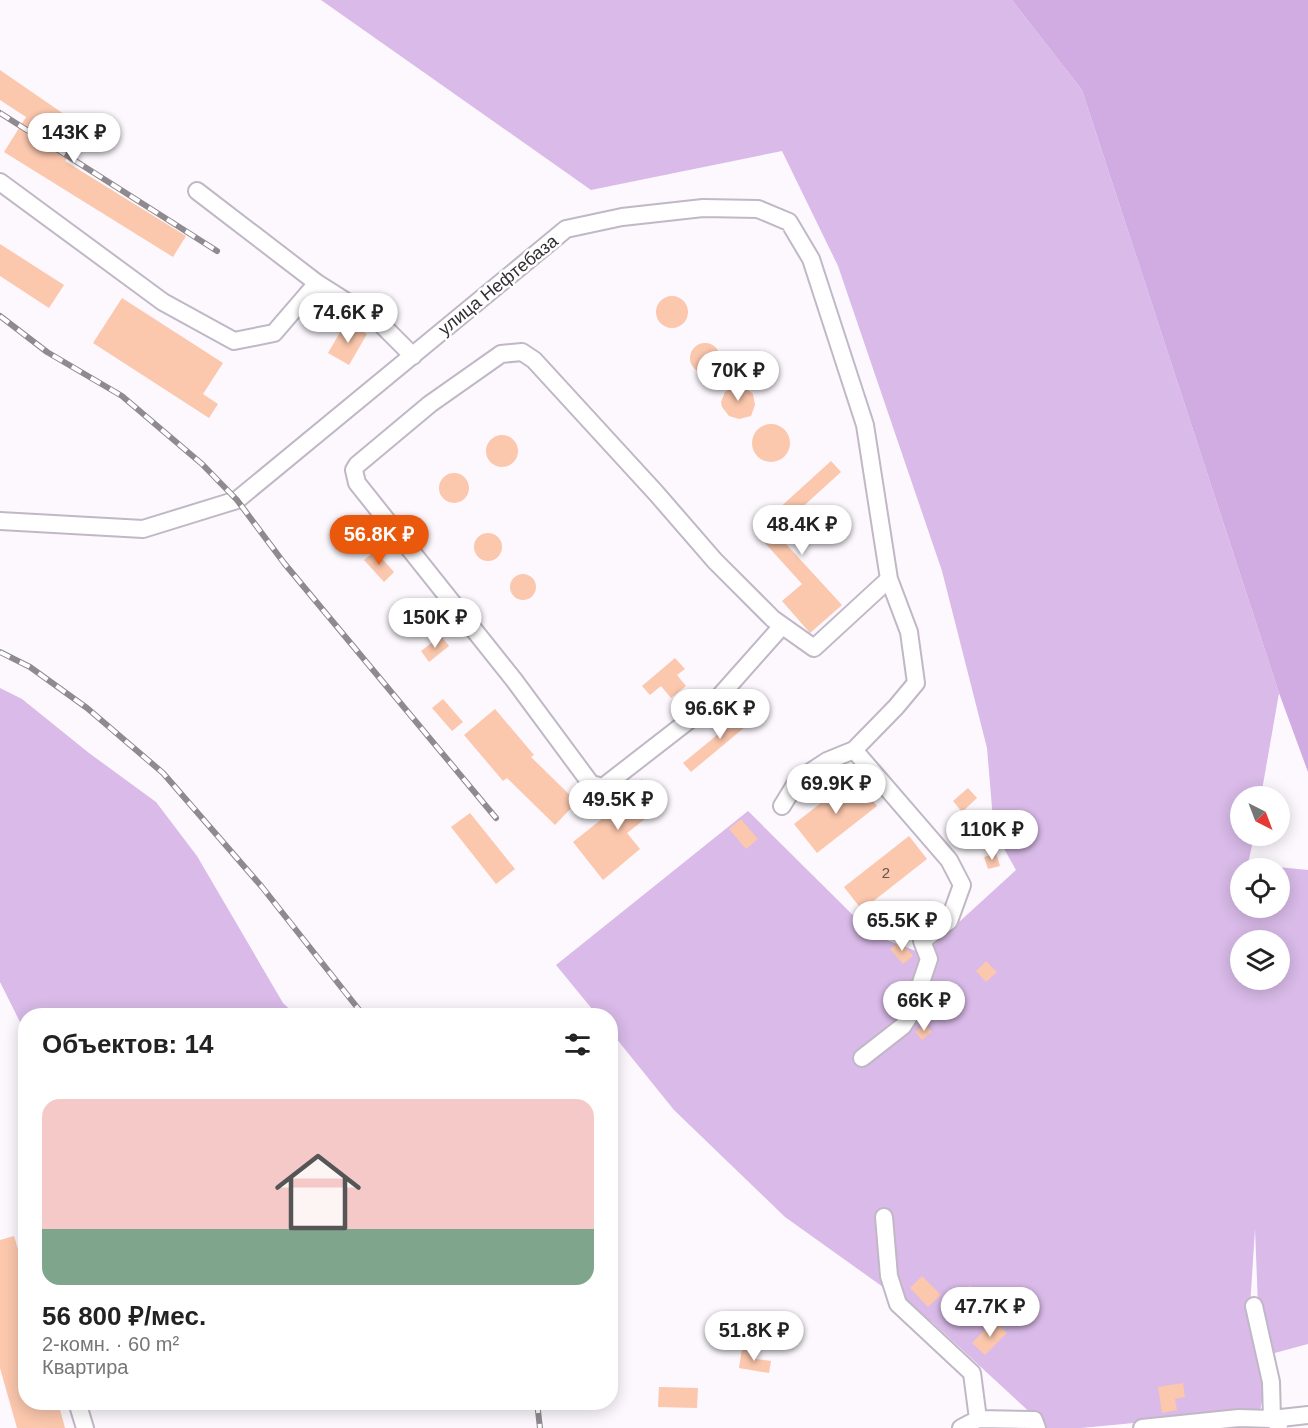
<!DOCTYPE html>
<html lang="ru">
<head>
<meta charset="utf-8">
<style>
	body { margin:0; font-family:Arial,sans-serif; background:#f6f6f6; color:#222; height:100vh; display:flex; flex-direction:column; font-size:22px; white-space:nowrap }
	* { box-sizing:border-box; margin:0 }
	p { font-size:20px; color:#767676 }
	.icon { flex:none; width:33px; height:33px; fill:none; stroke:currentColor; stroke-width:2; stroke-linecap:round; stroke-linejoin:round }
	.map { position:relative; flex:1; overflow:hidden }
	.panel { position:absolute; left:18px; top:1008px; width:600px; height:402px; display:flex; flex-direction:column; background:#fff; border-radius:24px; box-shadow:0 3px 15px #0003 }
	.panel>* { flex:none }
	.needle { width:39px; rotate:138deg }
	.controls { position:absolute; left:1230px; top:786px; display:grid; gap:12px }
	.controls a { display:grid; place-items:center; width:60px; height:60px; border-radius:50%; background:#fff; box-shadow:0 3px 15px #0003; font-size:30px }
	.price { position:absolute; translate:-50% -51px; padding:0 14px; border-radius:21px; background:#fff; color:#222; font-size:20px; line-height:39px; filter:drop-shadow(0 2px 3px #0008) }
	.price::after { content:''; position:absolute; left:50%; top:36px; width:18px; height:14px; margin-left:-9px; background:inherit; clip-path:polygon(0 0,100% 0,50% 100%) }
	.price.current { background:#ea580c; color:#fff }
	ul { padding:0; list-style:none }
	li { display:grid; align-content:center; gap:12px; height:318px; padding:0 24px }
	li span { display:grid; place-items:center; height:186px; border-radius:18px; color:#555 }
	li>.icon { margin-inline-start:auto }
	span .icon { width:108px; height:108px; fill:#fffc; stroke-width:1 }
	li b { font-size:26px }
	h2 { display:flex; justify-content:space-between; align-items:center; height:72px; padding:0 24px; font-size:26px }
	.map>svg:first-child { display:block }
</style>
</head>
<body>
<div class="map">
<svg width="1308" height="1428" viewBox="0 0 1308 1428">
	<rect width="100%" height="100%" fill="#fcf8fe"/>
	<!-- green -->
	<path fill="#d9bae8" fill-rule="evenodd" d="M321,0H1012L1082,90L1279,693L1261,796H1240V836H1254L1248,864L1308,870V1344L1271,1354L1258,1305L1255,1229L1250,1307L1266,1381L1260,1411L1081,1428H1047L932,1322L785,1217L674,1110L611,1032L610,1016L597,1015L556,965L748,811L873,935L924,954L1016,870L994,831L987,748L942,571L838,266L782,151L591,190ZM1240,868H1280V908H1240ZM1240,940H1280V980H1240Z
		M0,688L22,699L89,753L156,802L197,856L283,1003L296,1015L26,1016L25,1032L0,982Z"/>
	<!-- forest -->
	<path fill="#d1ace2" d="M1012,0H1308V772L1279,693L1082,90Z"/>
	<!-- building -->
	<path fill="#fbc7ad" d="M0,70L87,130L65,161L186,236L173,257L4,152L26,117L0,100Z
		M0,244L64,285L49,308L0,276Z
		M656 312a16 16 0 1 1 32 0a16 16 0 1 1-32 0Z
		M122,298L223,363L203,394L218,404L209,418L93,343Z
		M346,322L367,334L349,365L328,353Z
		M690 358a15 15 0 1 1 30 0a15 15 0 1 1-30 0Z
		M740,385L745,387L753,394L755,405L751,416L739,419L729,416L722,407L721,402L725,392L734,386Z
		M752 443a19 19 0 1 1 38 0a19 19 0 1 1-38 0Z
		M486 451a16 16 0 1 1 32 0a16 16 0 1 1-32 0Z
		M831,461L841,472L775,532L842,605L810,633L782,601L802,584L754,531Z
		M439 488a15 15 0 1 1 30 0a15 15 0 1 1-30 0Z
		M474 547a14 14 0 1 1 28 0a14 14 0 1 1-28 0Z
		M375,551L394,572L384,582L364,560Z
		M510 587a13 13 0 1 1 26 0a13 13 0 1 1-26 0Z
		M441,636L449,646L429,662L421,651Z
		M675,658L685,669L677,675L686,686L671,698L661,686L650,695L642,686Z
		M443,699L463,722L452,731L432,708Z
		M750,708L757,717L691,772L683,763Z
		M495,709L534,755L531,757L577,802L555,825L507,778L503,781L464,735Z
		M854,777L877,806L817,853L794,824Z
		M642,779L663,805L627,833L640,849L603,880L573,842L623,802L619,797Z
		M968,788L977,798L962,812L953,801Z
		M470,813L515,869L496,884L451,827Z
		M741,819L758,839L746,849L729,829Z
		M909,836L927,859L862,910L844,887Z
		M996,853L1000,866L988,869L984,857Z
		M901,941L913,956L903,964L890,949Z
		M986,961L997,972L986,982L976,971Z
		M925,1023L932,1032L922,1040L915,1032Z
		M14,1236L26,1276V1402H58L65,1428H17L0,1368V1240Z
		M922,1276L941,1295L928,1307L910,1288Z
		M970,1285L986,1299L966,1321L950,1307Z
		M994,1320L1007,1333L985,1355L972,1343Z
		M742,1349L758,1351L756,1359L771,1361L769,1373L739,1368Z
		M1183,1383L1185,1397L1175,1399L1177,1410L1162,1413L1158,1387Z
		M659,1387L698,1388L697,1408L658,1407Z"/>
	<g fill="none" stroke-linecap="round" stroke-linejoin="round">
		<defs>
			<path id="minor" d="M0,182L163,302L234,341L274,333L317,283L197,191
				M317,283L380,323L413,356
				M0,521L143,529L237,500L566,229L622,217L703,208L758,209L789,222L811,259L865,425L889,579L909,632L916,683L896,707L854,750L949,860L962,885L949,921L922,941L929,959L910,1015L903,1026L862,1058
				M782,626L719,697L603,787L591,784L514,680L357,483L354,470L357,465L430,404L501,354L522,352L534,360L656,493L715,561L773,619L814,648L889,579
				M782,806L798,780L827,761L854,750
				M884,1217L889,1276L898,1304L972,1373L978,1419L1034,1420L1037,1428
				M1254,1306L1271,1382L1272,1419L1279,1425
				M77,1402L85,1428
				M961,1428L978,1419
				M1142,1428L1239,1418L1272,1419L1308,1415"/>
		</defs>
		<!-- minor casing -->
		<use href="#minor" stroke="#c1b7c6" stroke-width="20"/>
		<!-- minor -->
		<use href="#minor" stroke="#fff" stroke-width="16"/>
		<defs>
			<path id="rail" d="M0,113L217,251
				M0,316L47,352L122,396L202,464L237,500L284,563L496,818
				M0,652L30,667L87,708L163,773L262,887L364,1016
				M537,1402L540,1428"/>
		</defs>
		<!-- rail casing -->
		<use href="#rail" stroke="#8e8a90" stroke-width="6"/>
		<!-- rail -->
		<use href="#rail" stroke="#fff" stroke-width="4" stroke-dasharray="11" stroke-linecap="butt"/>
	</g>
	<g text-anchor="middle" stroke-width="5" stroke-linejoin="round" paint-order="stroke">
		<!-- number labels -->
		<g font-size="15" fill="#645452">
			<text x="886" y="878">2</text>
		</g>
		<!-- street labels -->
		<g font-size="18" fill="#322e34" stroke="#fff">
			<text transform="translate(498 285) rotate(-39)" y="6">улица Нефтебаза</text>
		</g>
	</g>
</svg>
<div class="controls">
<a><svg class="needle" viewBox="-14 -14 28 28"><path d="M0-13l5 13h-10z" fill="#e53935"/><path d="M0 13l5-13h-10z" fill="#767676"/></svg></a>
<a><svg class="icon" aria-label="locate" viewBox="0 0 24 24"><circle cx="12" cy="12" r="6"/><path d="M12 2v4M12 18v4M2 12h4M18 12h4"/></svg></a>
<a><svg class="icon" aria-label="layers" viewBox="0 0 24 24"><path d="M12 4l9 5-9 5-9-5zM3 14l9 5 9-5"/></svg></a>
</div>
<b class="price" style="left:74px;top:164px">143K ₽</b>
<b class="price" style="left:348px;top:344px">74.6K ₽</b>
<b class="price" style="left:738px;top:402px">70K ₽</b>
<b class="price" style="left:802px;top:556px">48.4K ₽</b>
<b class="price current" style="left:379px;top:566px">56.8K ₽</b>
<b class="price" style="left:435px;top:649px">150K ₽</b>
<b class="price" style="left:720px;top:740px">96.6K ₽</b>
<b class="price" style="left:836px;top:815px">69.9K ₽</b>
<b class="price" style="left:618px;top:831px">49.5K ₽</b>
<b class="price" style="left:992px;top:861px">110K ₽</b>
<b class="price" style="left:902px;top:952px">65.5K ₽</b>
<b class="price" style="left:924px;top:1032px">66K ₽</b>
<b class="price" style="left:990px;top:1338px">47.7K ₽</b>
<b class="price" style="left:754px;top:1362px">51.8K ₽</b>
<section class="panel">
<h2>Объектов: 14<svg class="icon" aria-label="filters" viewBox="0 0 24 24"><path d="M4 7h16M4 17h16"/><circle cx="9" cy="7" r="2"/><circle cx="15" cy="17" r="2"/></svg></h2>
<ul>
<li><span style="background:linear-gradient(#f6c9c9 70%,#7fa58c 0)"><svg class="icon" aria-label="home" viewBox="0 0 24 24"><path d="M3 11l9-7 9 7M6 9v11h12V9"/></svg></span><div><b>56 800 ₽/мес.</b><p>2-комн. · 60 m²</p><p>Квартира</p></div></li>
</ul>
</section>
</div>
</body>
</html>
